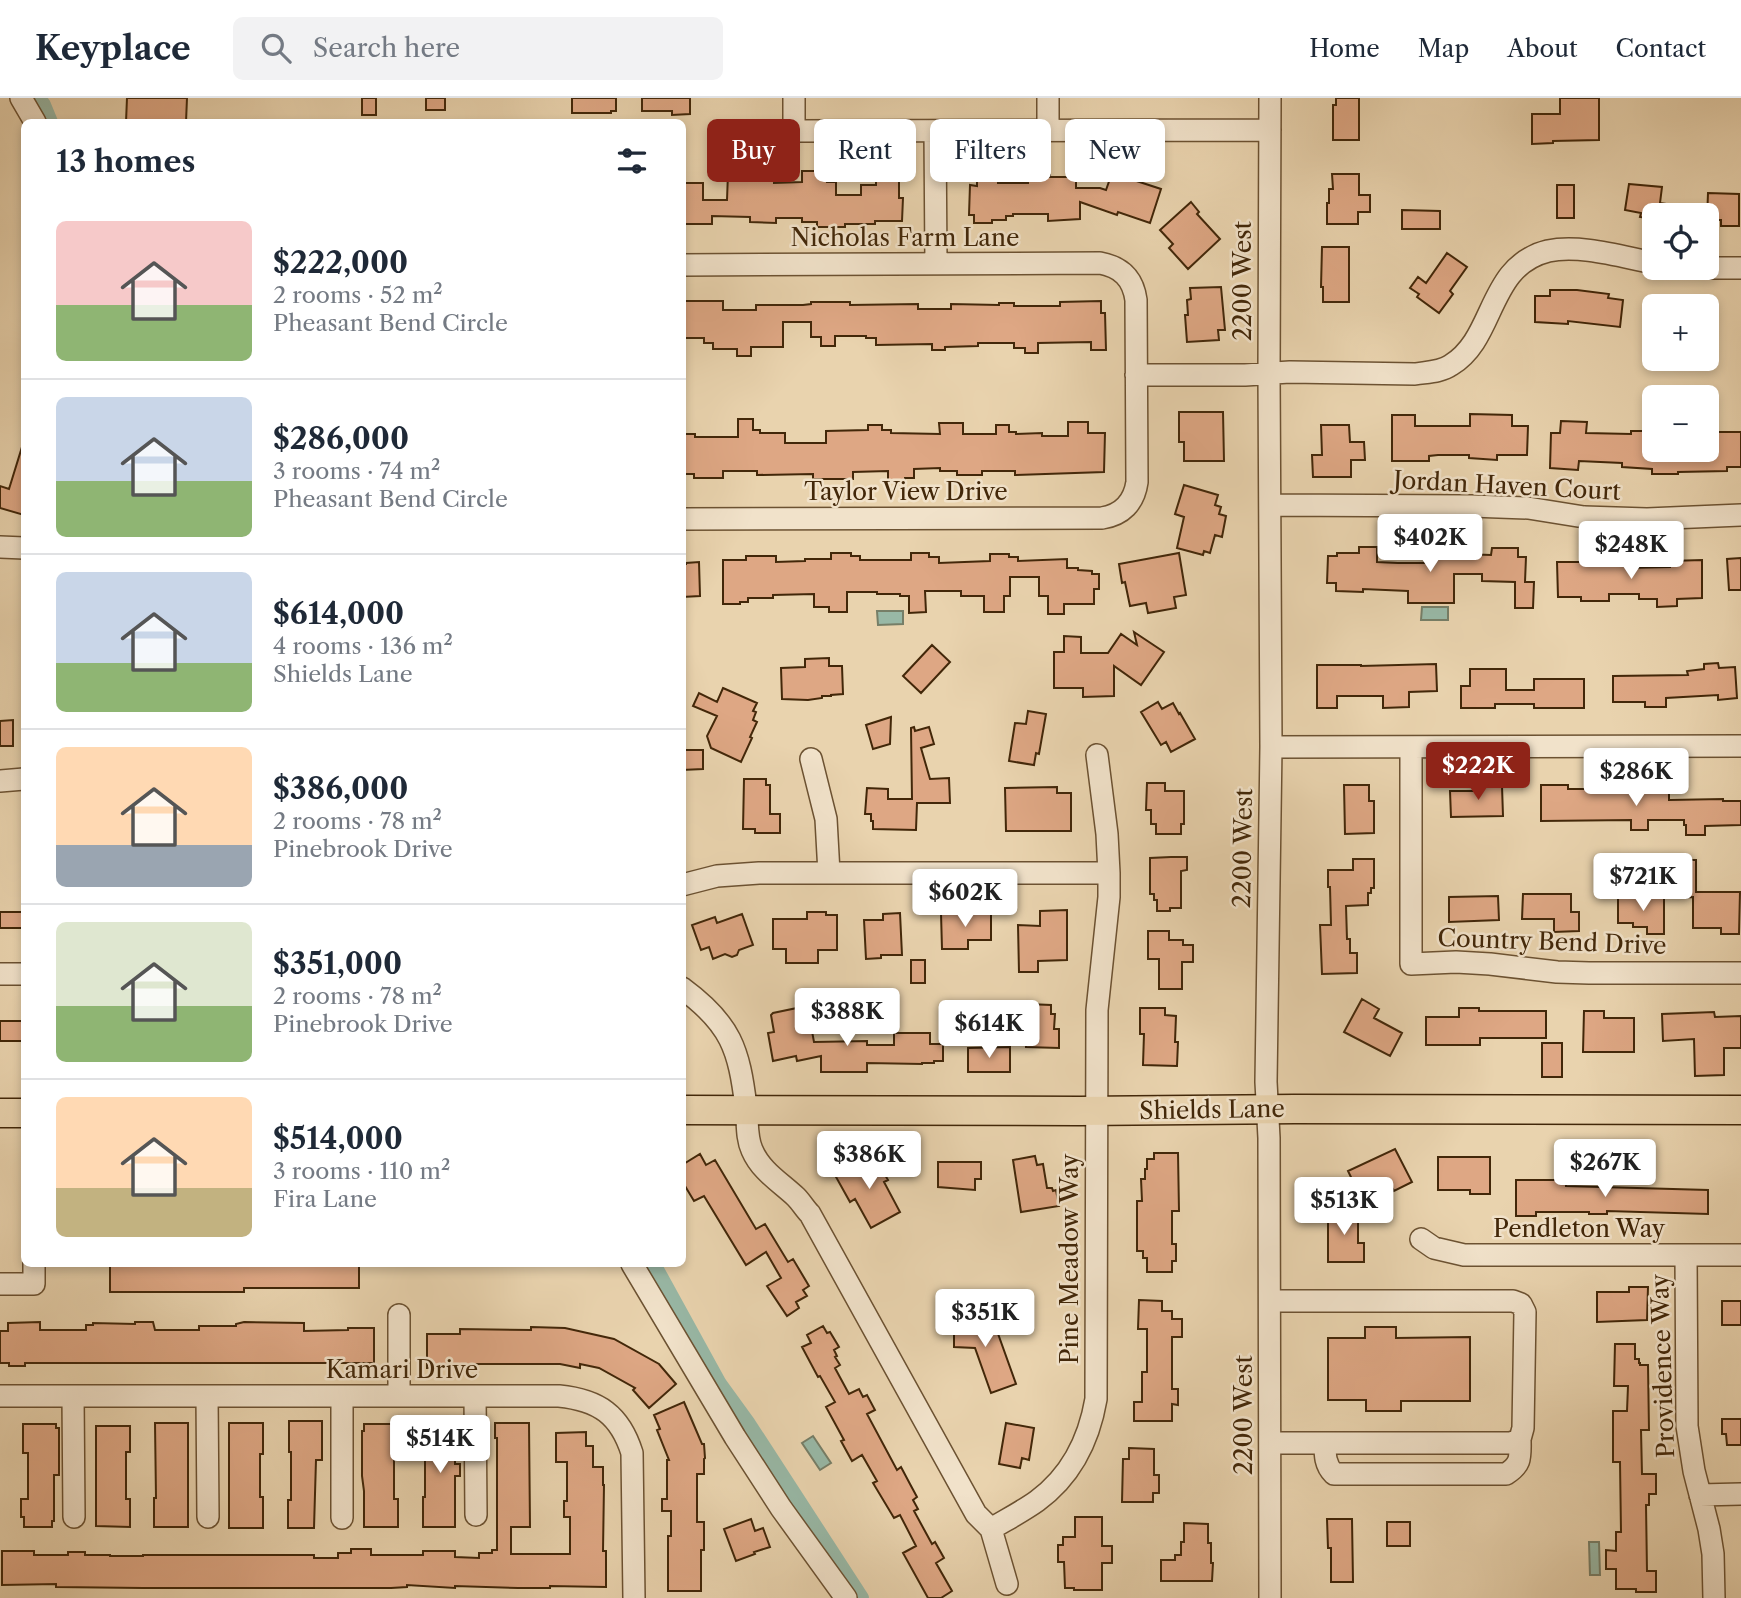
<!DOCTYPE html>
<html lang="en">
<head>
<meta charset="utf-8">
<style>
	body { margin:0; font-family:"Libre Caslon Text",serif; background:#f2f2f3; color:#1f2937; height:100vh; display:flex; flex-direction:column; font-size:26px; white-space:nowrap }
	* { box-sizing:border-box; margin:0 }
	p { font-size:23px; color:#747a83 }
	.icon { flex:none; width:38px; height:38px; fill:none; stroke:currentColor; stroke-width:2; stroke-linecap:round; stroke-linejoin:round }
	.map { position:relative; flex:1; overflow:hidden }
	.details { position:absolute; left:21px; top:21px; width:665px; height:1148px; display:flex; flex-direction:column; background:#fff; border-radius:10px; box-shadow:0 4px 10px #0003 }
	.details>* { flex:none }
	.banner { position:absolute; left:707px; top:21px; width:665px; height:63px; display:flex; gap:14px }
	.fabs { position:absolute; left:1642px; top:105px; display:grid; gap:14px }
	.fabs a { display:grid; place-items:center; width:77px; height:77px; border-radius:10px; background:#fff; box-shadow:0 4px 10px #0003; font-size:35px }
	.price { position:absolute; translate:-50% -60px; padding:0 16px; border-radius:7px; background:#fff; color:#222; font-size:23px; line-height:46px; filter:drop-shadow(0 2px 4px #0008) }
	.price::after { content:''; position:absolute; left:50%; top:42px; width:21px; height:16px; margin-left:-10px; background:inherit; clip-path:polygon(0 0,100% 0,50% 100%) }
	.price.selected { background:#8f2418; color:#fff }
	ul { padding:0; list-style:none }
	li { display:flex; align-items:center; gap:21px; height:175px; padding:0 35px }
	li+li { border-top:2px solid #e0e1e3 }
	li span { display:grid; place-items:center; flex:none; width:196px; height:140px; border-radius:10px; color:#555 }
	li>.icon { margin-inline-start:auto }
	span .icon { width:84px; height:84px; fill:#fffc; stroke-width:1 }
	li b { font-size:30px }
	h2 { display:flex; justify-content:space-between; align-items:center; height:84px; padding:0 35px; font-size:30px }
	.pill { padding:0 24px; border-radius:10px; background:#fff; box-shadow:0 4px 10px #0003; font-size:24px; line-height:63px }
	.pill.selected { background:#8f2418; color:#fff }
	header { display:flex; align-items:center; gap:42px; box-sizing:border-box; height:98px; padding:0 35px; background:#fff; border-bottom:2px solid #e0e1e3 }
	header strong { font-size:33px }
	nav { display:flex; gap:38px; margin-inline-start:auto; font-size:24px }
	.search { width:490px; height:63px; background:#f2f2f3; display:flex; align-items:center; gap:18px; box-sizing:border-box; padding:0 24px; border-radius:10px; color:#747a83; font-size:26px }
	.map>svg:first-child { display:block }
</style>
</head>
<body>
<header>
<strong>Keyplace</strong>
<div class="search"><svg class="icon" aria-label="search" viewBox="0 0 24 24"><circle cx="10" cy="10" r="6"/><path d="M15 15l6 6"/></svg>Search here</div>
<nav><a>Home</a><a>Map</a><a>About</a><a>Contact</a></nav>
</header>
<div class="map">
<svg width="1741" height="1500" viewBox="0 0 1741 1500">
	<rect width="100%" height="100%" fill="#e9d3ae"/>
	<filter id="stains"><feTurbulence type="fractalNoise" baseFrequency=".00286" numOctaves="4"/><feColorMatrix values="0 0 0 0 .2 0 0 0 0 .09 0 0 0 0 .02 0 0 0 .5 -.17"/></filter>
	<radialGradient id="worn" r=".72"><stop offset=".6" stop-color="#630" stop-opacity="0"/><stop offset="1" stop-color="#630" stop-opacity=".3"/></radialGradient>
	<!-- water -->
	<path fill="#98b8a6" stroke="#767e67" stroke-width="2" d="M1422,509H1448V522H1421Z
		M877,513H903V526L878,527Z
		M813,1338L831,1365L820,1372L802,1345Z
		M1589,1444H1599L1600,1477H1590Z"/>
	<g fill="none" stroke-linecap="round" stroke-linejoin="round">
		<!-- canal -->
		<path stroke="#98b8a6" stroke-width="16" d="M38,0L43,7L50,24
			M653,1166L719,1286L748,1326L861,1500"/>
	</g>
	<!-- building -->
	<path fill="#dea784" stroke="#422709" stroke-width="2" d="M127,0H187L186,24H126Z
		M362,0H376V17H362Z
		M426,0H445V12H426Z
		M572,0H616V13H611V15H572Z
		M642,0H690V16L672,17V13H642Z
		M1336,0H1359V42H1333V7H1336Z
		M1560,0H1599V42L1553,43V45L1532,46V16H1560Z
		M1043,69V77H1050V79H1076V90H1100L1106,92L1112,75L1161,91L1150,125L1118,114L1117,117L1080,104V121L1048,123V116H1013V118H1006V122H992V125H974V117H969L970,87L977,88V75H998V85H1028V70Z
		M802,73H827V84H836V97H861V87H876V81L886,82V75H899V100H903L902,123H875V126H845V129H817V124H802V120H776V125L750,124V119L712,118V126H682V85H703V102H727L728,75L741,76V79H748V81L774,82V85L802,84Z
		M1332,76H1359V97H1370V114H1358V126H1327V105H1329V91H1333Z
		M1629,86L1662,89L1660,105L1667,106L1665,117H1654V121L1640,119L1641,115L1625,112Z
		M1557,87H1574V120H1557Z
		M1708,95L1739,96V128H1721V122H1707Z
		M1191,104L1199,114L1197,116L1220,141L1188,171L1169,150L1173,146L1160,132Z
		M1402,112L1440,113V131H1402Z
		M1322,149H1349V204H1323V189H1321Z
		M1447,155L1467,169L1450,193L1453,196L1439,215L1417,199L1419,196L1410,190L1418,179L1426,185Z
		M1221,189L1225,232H1218L1219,242L1187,244L1185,217H1188L1187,202L1191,201L1190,190Z
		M1550,192H1577L1609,196L1608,200L1623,202L1620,229L1568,223V226L1535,224V198H1550Z
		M682,203H723V212H756V207H803L811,206V204H850V207L918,206V211H951V206L999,207V205H1014V208H1060V204L1101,203V215H1105L1106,252H1091V244L1038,245V255H1025V250H1014V245H978V248L945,249V252H932V246L876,247V240H866V238H835V248H821V239H811V224H783V249H751V258H737V251H713V245H704V240H682Z
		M1179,314H1223L1224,363H1184V344H1179Z
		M1470,316L1512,317V328H1528L1527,357H1497V362L1469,360V357H1438L1429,358V363H1392V317H1415V328H1470Z
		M738,321H753V332H760V335H785V345H826V333L868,332V327H882V332H891V335L940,336L939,325H963V336H996V327H1009V334H1016V336L1042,335V338H1068V324H1088V335H1105L1104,374L1015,377V373H982V377H957V373H940V370L914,371V380H905V382H888V373L853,374V381H813V376L757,377V373H723V380H694V376H682V336H695V339H738Z
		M1561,323L1587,324L1586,335L1631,336V333H1654V352H1706V334H1741V369H1727V373L1678,374V376H1652V371L1622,369V365L1579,363L1578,372L1550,370L1551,335H1560Z
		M1321,327H1349L1350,344H1364L1365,362H1351V379H1313L1312,357H1322Z
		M22,349L24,350V417L0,410V388L9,391Z
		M1184,387L1218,397L1215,407L1221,409L1219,416L1226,418L1222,439L1215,437L1210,455L1204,453L1203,457L1177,450L1184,419L1175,416Z
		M1359,449H1377V464L1398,465H1435V450H1463V456L1491,457L1492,450H1518V459H1526L1525,484H1534L1533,510H1515V484L1482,483V476H1454V505H1408V493L1363,491V494L1336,493V485H1327L1328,458H1337V455H1359Z
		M831,455H851V458H860V462H911V455H929V459H939V465L990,463V456H1009V459H1018V463L1067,461V470H1078V472L1092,473V476H1099V491H1094V506H1064V516H1048V498H1039V479H1010V498H1004V514H984V498H961V493H925L926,514L909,515V498H900V496H877V494H847V514H829V509H814V496L773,497V500H748V504H740V506H723V462H746V458H776V464L805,463V461H831Z
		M1179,455L1186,497L1174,499L1176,510L1148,515L1146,505L1130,508L1125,484L1122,485L1119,466Z
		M1741,460V492H1729L1727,461Z
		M1599,462H1626V470L1670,469V463L1702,462V500L1677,501V508L1657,509V501H1639V496H1609V503H1581V499H1558L1557,464H1599Z
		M699,464L700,498L682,499V466H686V465Z
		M1134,534L1164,554L1141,587L1114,568V598L1083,599V590H1054V554H1064V538L1081,539V555H1108L1121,536L1137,547Z
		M932,547L950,564L921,595L903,578Z
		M829,560V568H842L843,596L831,597V598H822V600L808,602L782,601L781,570L805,569V561Z
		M1718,565L1719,570L1735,569L1737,600L1718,602V597L1666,600V609H1645V604H1613V578L1688,577L1687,573L1704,571V566Z
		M1436,566L1437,593L1409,594V609L1383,610V598H1337V610H1317V567H1361V568Z
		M1470,571H1506V592H1534V581H1584V610H1534V606H1495V610H1461V588H1470Z
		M723,590L757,605L753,613L756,614L753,622L757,624L750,639L752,640L741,664L711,650L707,638L717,618L693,608L699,595L717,604Z
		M1158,604L1162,611L1173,605L1179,616L1180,615L1195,641L1171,654L1166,644L1161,647L1141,614Z
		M1028,613L1046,616L1039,656L1036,655L1034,667L1009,663L1015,625L1026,626Z
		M891,619L890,646L873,651L866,627Z
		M13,622V648H0V623Z
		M914,629L915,633L929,629L934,646L921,650L930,681L949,680L950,705H917L916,732L873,731V723H871V716H865L867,690L888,691V701H912L911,630Z
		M682,652H703V671L682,672Z
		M744,681H766V687H770V716H780V735H755V731H743Z
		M1147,685H1165V693H1184V726H1181V736H1156V726H1151V712H1146Z
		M1344,687H1369V703H1374V735L1345,736Z
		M1541,687H1568V691H1615V688H1632V692H1669V702L1723,701V703H1741V727L1705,728V737H1686V727H1684V722H1648V732H1631V722L1541,723Z
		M1478,688H1502L1503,718L1451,719L1450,693H1478Z
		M1057,689V695H1071V733H1006L1005,690Z
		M1171,759H1187V772L1181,773V810H1170V813H1157V802H1154V796H1150V760Z
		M1353,761H1374V790H1371V795H1368V807L1346,808L1347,841H1350V855H1357V875L1322,876L1320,827H1331L1330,789H1328V772H1353Z
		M1675,762H1696V794H1740L1739,836H1721V830H1693V799L1675,800Z
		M1523,796H1571V814H1579V833L1554,834V821H1522Z
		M1498,798L1499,822L1449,824V799Z
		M1618,800H1664V836H1647V829H1633V825H1618Z
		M1067,812V862L1038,863V874H1019L1018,827L1040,828V813Z
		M0,814H24V830H0Z
		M807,814H826V817H837V852H818V865H786V851H773V821H807Z
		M900,815L902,857H881V860L866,861L864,822H883V816Z
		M941,815H991V842H968V851H942Z
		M742,816L753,847L739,852L737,857L732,859L725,856L713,861L709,849L701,852L692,827L715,819L717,825Z
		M1148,833H1169V842H1183V847H1193V864H1182V891H1159V861H1148Z
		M911,862H925V885H911Z
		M1362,901L1379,911L1374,920L1402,935L1390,958L1344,934Z
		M1027,906L1051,907V916H1055L1054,931H1059V950L1026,949Z
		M797,910L802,934L812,933L814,944L867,943V947H894V935H930V946H943V963H934V965H922V966L867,965V974H821V958L797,963L796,958L773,963L768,935L774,934L771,917L773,915Z
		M1140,910H1165V917L1176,918L1175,944H1178L1177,968L1143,967L1144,936H1140Z
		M1459,910H1479V913H1546V940H1480V947H1426V919H1459Z
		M1584,913H1604V920H1634V954H1583Z
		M1714,914L1715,919L1741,918V950H1724V977L1695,978L1694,941L1663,943L1662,916Z
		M0,923H24V943H0Z
		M1542,945H1562V979H1542Z
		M1010,949V974H968V950Z
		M1395,1051L1412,1084L1394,1093L1390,1086L1361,1100L1348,1073Z
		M1154,1055H1178L1179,1113H1172V1146H1176V1163H1172V1174H1147V1160H1143V1153H1137V1103H1142L1141,1081H1145V1071H1147V1061H1154Z
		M700,1056L706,1067L715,1062L756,1131L765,1126L788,1164L793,1161L809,1188L803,1192L807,1198L796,1204L799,1210L787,1218L767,1188L781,1180L766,1154L746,1167L704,1098L694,1103L682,1083V1067Z
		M874,1058L888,1082L884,1084L900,1114L871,1130L855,1101L850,1104L836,1079Z
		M1035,1058L1037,1067L1043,1066L1047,1090H1052L1053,1093L1056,1092L1059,1108L1021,1114L1013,1062Z
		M1438,1059H1490V1096H1470V1092H1438Z
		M938,1064H981V1081H975V1092L938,1089Z
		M1516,1082H1566V1088L1708,1092V1116L1607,1113V1116H1589V1114H1536V1118H1516Z
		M1328,1112H1358V1145H1364V1164H1328Z
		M110,1166H359V1190H244V1194H110Z
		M1629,1189H1648L1647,1222L1597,1224V1194H1629Z
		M1139,1202L1162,1203V1213H1172V1221H1182V1239H1172V1291H1178V1307L1172,1306V1323H1134V1304H1142V1274H1147V1231H1138Z
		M1722,1203H1741V1227H1722Z
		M954,1218L992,1219L1016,1286L991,1295L975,1250L954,1249Z
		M40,1224V1232H86V1227H93V1225L135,1226V1224H153L155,1232H199V1228H236V1226L244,1224L304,1225V1233L348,1232V1230H374V1265H25V1268H9V1265H0V1233H8V1225Z
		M823,1228L827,1235L830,1234L839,1249L834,1252L837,1258L835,1259L840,1267L835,1270L849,1296L859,1291L863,1299L867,1297L875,1312L867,1316L897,1372L901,1369L910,1386L917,1399L913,1402L918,1411L914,1413L932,1446L935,1444L944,1460L936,1465L952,1493L941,1500H928L903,1455L916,1448L900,1417L894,1420L873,1385L877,1383L862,1357L852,1363L841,1343L844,1342L826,1309L835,1304L820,1278L818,1279L802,1249L811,1245L807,1237Z
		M531,1229L565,1230L614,1241L659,1266L676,1286L649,1310L633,1292L635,1290L599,1270L580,1266V1270L560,1266H470V1269L427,1270V1236H460V1231L531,1232Z
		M1365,1229H1396V1240L1470,1239V1303H1401V1313H1366V1302H1328V1240H1365Z
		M1615,1246H1635V1261H1639V1265H1640V1267H1648L1649,1332H1641L1642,1376H1656V1396H1649V1407H1646L1647,1473H1656V1494H1636V1491H1616V1471H1606V1452L1616,1453V1434H1621L1620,1364H1613V1313H1627L1628,1288H1614Z
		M684,1304L702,1346H704L705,1360L704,1361V1376H697V1424H704V1452H701V1493H668V1438H671V1413H662V1401H667V1362H669L657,1332L660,1331L654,1317Z
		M1722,1321H1741V1347H1727L1726,1336H1722Z
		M289,1323H322V1362H316L314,1430H288V1402H291V1354H289Z
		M155,1325H188V1429H154V1400H156Z
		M229,1325H263V1356H260V1399H263V1430H229Z
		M495,1325H529L530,1429H511V1456H570V1419H564V1403H567V1364H556V1335L586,1334V1348H593V1369H603V1387H604L603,1453H606V1489L550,1488V1490H518L455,1488V1490L407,1487V1489L391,1490H143L56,1489V1486L2,1487V1453H34V1457H68V1454H85V1457H110V1458H143V1457H314V1460H338V1455H351V1451H371V1457H423V1453H455V1459L479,1460V1455H492V1452H497V1340H495Z
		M1006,1325L1034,1330L1029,1362L1022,1360L1020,1370L999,1366Z
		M23,1326H56V1330H59V1377H54V1423H52V1429H24V1419H21V1401H28V1355H23Z
		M364,1326H396V1356H394V1401H398V1429H364V1393L362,1378V1333H364Z
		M422,1326H455V1366H460V1378H455V1429H423V1399H425V1356H422Z
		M96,1328H130V1354H126V1401H130V1429L96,1428Z
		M1129,1350L1154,1351V1377H1159V1395H1153V1404H1122L1123,1361H1129Z
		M1075,1419H1102V1448H1112V1465H1102V1492H1074V1490H1065L1064,1464H1058V1447H1063V1439H1075Z
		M751,1421L755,1433L763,1430L770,1449L754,1454L755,1456L736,1463L724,1431Z
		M1327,1421H1352L1353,1484H1331V1450H1328Z
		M1387,1424H1410V1448H1387Z
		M1184,1425L1208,1426V1445H1211V1465H1213L1212,1483H1161V1462H1175V1457H1181V1444H1184Z"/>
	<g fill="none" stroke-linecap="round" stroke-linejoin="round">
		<defs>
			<path id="minor" d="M21,0L35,24
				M794,0V33L1270,32
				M1048,0V32
				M1270,0L1269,276L1271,649L1266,984L1269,1040L1270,1500
				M935,33L936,166
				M682,167L1100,165C1121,169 1133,180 1136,202L1137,384C1134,405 1122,417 1102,420L682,421
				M1706,170H1741
				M1136,277H1245L1290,274L1415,276C1427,274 1441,274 1451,267C1496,240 1487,168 1548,153C1580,146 1622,159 1654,165
				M1270,407L1471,408L1528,410L1584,419L1647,421L1741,417
				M0,449L24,450
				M1271,649L1741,648
				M1411,649V866L1456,864L1490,866L1557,874L1589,875H1741
				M811,661L826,721L829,775
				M0,683L24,681
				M682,787L717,778L759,775H1109
				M0,876H24
				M682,890C731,926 739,951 746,1009C748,1023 746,1039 752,1052C761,1073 780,1084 796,1099C801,1104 805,1111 810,1116L976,1416L991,1431L1007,1486
				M1421,1141L1434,1150L1464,1157H1741
				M1686,1157L1687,1328L1694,1373L1709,1431L1713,1456L1714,1500
				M632,1166L735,1339L781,1410L846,1500
				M0,1186H34V1166
				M1270,1203H1513L1521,1206L1525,1214L1523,1330L1520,1341L1511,1345H1270
				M399,1217V1298
				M0,1298H559C599,1302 620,1317 632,1355L634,1500
				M73,1298L74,1419
				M207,1298L208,1419
				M342,1298V1420
				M475,1298L476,1417
				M1325,1345C1325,1357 1325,1367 1334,1376H1506C1522,1366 1520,1359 1520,1341
				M1700,1397L1741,1396
				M991,1431C1006,1422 1023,1413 1037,1403C1071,1378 1089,1342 1096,1301L1097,912L1109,799V775L1107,736L1097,657"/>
			<path id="major" d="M682,1012L1079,1013L1294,1011L1741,1012
				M0,1015H24"/>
		</defs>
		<!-- minor casing -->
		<use href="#minor" stroke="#6c5232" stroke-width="24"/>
		<!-- major casing -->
		<use href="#major" stroke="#422709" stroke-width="31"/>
		<!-- minor -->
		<use href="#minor" stroke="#f1e2ca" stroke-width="21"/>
		<!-- major -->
		<use href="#major" stroke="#e9d3ae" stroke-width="28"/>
	</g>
	<g text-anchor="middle" stroke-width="5" stroke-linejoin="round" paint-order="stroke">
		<!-- street labels -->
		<g font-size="24" fill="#422709" stroke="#f1e2ca">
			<text x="905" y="148">Nicholas Farm Lane</text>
			<text transform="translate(1243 183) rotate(-90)" y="8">2200 West</text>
			<text transform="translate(1507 388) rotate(3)" y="8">Jordan Haven Court</text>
			<text x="906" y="402">Taylor View Drive</text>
			<text transform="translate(1243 750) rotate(-89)" y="8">2200 West</text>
			<text transform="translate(1552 844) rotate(2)" y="8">Country Bend Drive</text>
			<text transform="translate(1212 1012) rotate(-1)" y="8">Shields Lane</text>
			<text x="1579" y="1139">Pendleton Way</text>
			<text transform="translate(1070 1161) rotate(-90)" y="8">Pine Meadow Way</text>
			<text transform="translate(1663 1268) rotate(-92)" y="8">Providence Way</text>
			<text x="402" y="1280">Kamari Drive</text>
			<text transform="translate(1244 1317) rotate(-90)" y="8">2200 West</text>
		</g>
	</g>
	<rect width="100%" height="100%" filter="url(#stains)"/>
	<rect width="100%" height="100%" fill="url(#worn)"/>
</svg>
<div class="fabs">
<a><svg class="icon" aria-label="locate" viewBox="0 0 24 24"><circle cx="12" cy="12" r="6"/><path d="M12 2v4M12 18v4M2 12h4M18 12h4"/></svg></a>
<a>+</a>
<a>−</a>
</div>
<b class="price" style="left:1430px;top:476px">$402K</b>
<b class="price" style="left:1631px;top:483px">$248K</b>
<b class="price selected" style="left:1478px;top:704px">$222K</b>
<b class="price" style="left:1636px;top:710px">$286K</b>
<b class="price" style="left:1643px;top:815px">$721K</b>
<b class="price" style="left:965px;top:831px">$602K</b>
<b class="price" style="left:847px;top:950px">$388K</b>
<b class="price" style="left:989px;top:962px">$614K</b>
<b class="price" style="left:869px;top:1093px">$386K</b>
<b class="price" style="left:1605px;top:1101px">$267K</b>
<b class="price" style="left:1344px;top:1139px">$513K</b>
<b class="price" style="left:985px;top:1251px">$351K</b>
<b class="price" style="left:440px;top:1377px">$514K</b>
<div class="banner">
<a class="pill selected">Buy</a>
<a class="pill">Rent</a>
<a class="pill">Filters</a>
<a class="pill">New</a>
</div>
<section class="details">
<h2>13 homes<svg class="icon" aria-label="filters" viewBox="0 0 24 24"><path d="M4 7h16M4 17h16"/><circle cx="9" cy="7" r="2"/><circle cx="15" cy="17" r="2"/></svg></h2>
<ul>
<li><span style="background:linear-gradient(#f6c9c9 60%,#8fb573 0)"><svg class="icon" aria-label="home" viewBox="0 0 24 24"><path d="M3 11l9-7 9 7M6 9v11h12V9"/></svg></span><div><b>$222,000</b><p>2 rooms · 52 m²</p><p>Pheasant Bend Circle</p></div></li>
<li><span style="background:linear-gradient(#c9d6e8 60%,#8fb573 0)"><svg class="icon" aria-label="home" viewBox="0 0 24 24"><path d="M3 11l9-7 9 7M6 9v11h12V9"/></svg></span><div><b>$286,000</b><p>3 rooms · 74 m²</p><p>Pheasant Bend Circle</p></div></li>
<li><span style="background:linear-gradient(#c9d6e8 65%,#8fb573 0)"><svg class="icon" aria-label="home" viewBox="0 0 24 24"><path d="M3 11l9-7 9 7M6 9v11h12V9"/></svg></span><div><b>$614,000</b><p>4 rooms · 136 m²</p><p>Shields Lane</p></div></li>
<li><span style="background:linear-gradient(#ffd9b3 70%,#9aa5b1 0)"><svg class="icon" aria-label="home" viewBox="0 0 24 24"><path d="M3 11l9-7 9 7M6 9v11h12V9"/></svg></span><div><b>$386,000</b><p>2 rooms · 78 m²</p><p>Pinebrook Drive</p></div></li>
<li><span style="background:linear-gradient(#dfe7d0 60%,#8fb573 0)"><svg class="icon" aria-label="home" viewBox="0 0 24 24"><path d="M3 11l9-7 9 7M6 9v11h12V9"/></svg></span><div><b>$351,000</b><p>2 rooms · 78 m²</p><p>Pinebrook Drive</p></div></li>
<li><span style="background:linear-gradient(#ffd9b3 65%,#c2b280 0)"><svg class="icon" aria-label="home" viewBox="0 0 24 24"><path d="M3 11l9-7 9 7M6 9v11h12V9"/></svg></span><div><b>$514,000</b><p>3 rooms · 110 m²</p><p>Fira Lane</p></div></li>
</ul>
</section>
</div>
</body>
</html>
